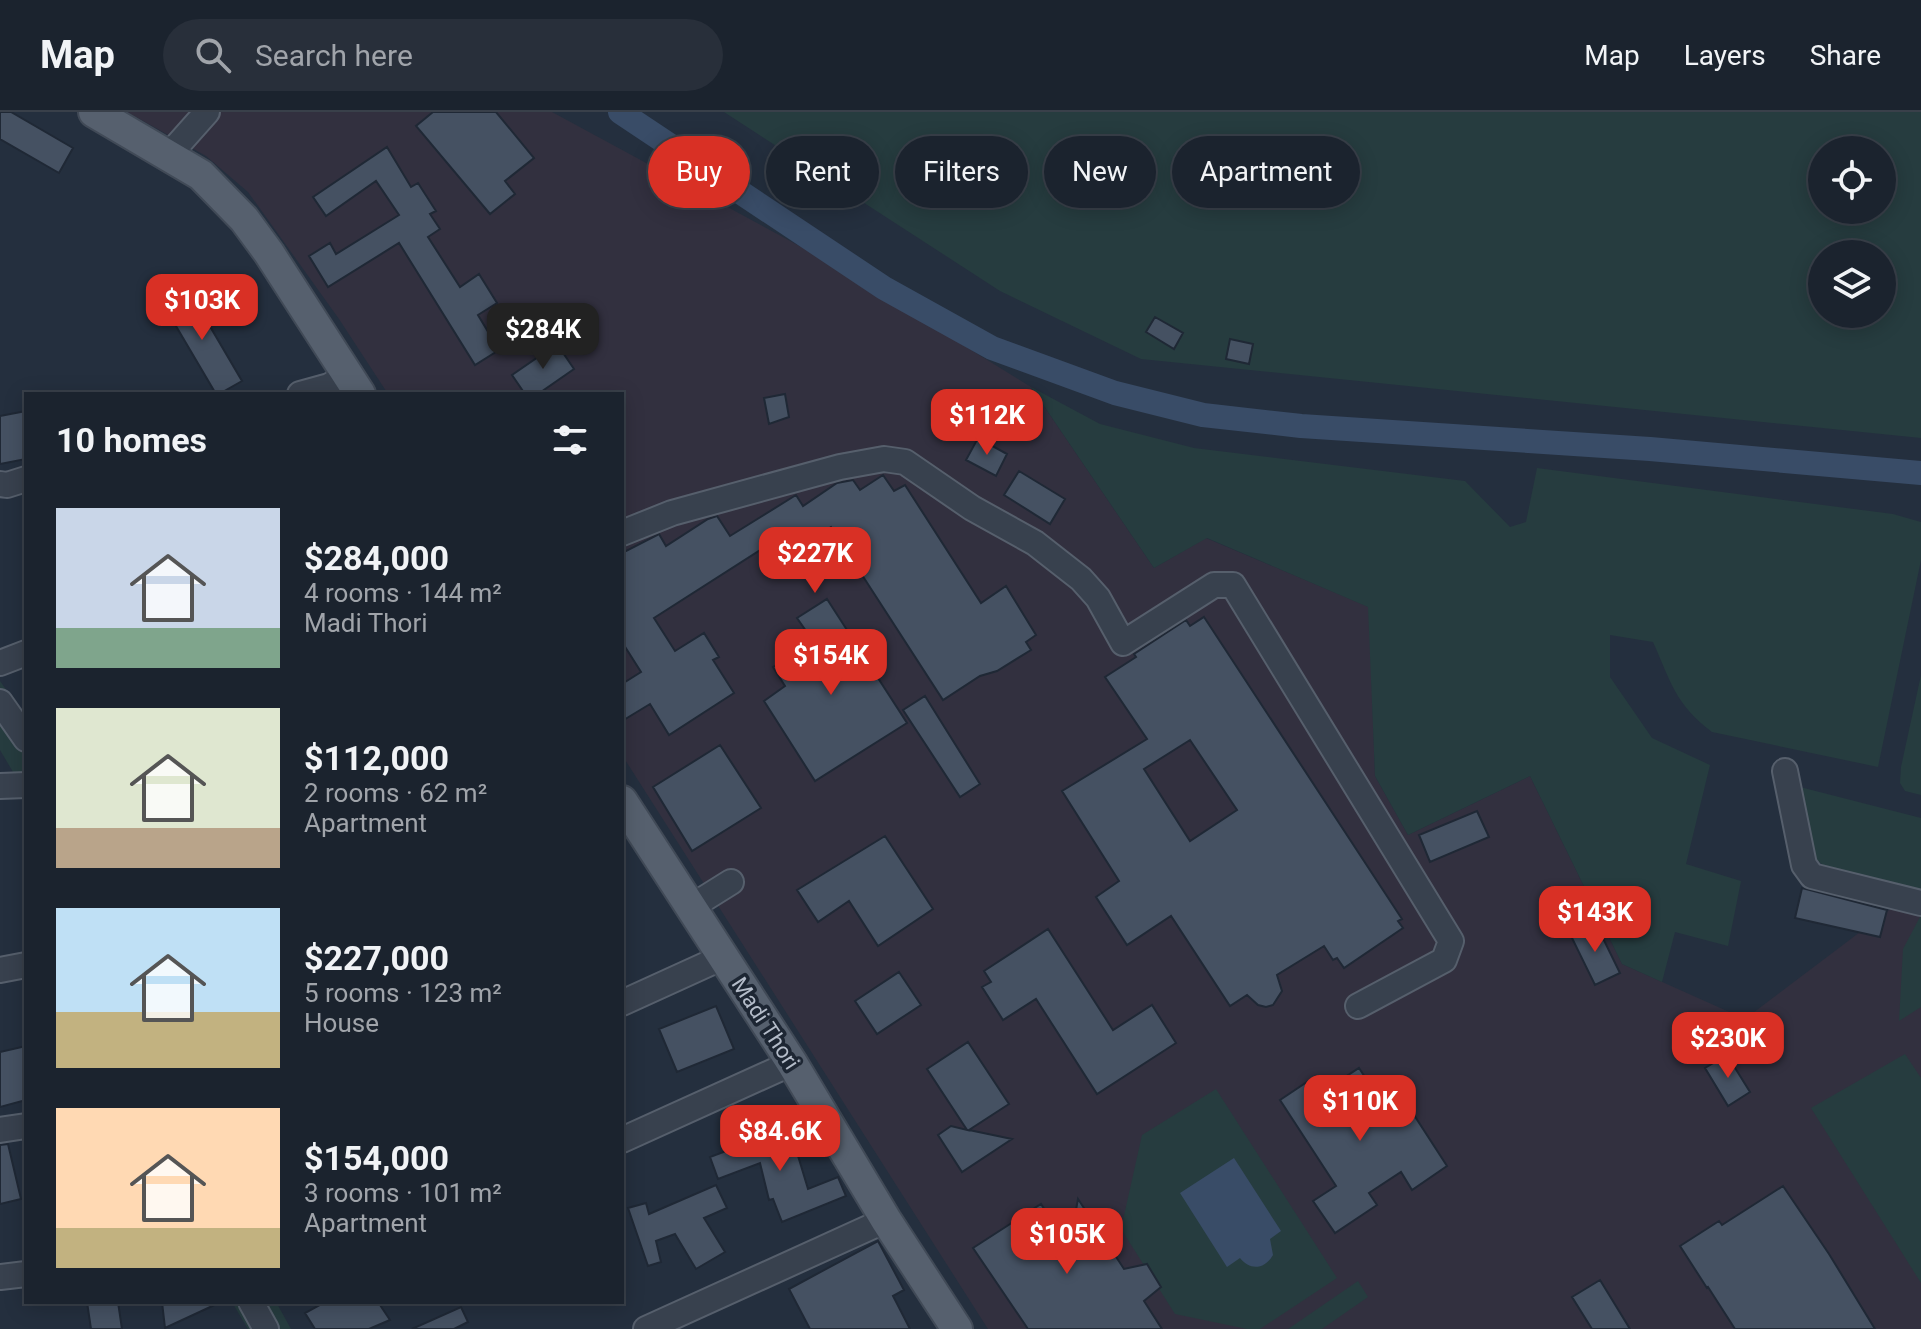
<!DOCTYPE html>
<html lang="en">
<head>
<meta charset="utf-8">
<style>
	body { margin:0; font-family:Roboto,sans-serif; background:#282f3a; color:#f1f3f6; height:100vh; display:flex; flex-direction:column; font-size:30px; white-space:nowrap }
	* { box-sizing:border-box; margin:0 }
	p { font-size:26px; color:#a0a4aa }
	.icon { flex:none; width:44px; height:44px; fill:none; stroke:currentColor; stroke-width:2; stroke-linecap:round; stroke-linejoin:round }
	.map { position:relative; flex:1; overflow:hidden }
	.details { position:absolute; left:24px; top:280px; width:600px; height:912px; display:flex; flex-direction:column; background:#1b232e; border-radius:0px; box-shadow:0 4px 20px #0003,0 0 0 2px #39404a }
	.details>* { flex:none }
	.banner { position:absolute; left:648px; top:24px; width:760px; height:72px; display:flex; gap:16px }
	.buttons { position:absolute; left:1808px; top:24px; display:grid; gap:16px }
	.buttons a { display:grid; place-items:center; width:88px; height:88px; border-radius:50%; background:#1b232e; box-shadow:0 4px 20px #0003,0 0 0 2px #39404a; font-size:40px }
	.price { position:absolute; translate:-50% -68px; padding:0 18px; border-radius:16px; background:#d93025; color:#fff; font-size:26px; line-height:52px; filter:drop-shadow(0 2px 4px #0008) }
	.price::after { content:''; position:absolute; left:50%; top:48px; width:24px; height:18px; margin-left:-12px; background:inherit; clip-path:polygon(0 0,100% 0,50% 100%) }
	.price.current { background:#222; color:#fff }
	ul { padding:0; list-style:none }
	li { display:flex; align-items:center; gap:24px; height:200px; padding:0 32px }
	li span { display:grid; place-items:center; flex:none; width:224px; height:160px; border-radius:0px; color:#555 }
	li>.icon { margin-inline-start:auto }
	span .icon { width:96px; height:96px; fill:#fffc; stroke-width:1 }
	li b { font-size:34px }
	h2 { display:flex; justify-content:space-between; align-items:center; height:96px; padding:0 32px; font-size:34px }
	.tag { padding:0 28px; border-radius:36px; background:#1b232e; box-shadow:0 4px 20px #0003,0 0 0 2px #39404a; font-size:28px; line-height:72px }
	.tag.current { background:#d93025; color:#fff }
	header { display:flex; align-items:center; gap:48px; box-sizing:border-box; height:112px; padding:0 40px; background:#1b232e; border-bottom:2px solid #39404a }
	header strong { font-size:38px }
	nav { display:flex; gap:44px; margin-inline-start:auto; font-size:28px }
	.search { width:560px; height:72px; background:#282f3a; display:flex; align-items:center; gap:20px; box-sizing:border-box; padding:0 28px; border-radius:44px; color:#a0a4aa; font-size:30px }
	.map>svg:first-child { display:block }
</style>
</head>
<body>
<header>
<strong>Map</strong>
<div class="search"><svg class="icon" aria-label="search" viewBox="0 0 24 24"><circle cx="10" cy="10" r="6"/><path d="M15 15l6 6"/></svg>Search here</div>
<nav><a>Map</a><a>Layers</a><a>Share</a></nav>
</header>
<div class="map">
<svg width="1921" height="1217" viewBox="0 0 1921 1217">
	<rect width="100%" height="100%" fill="#242f3e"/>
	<!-- medical -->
	<path fill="#32303f" d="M127,0H552L827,149L1031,275L1154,456L1206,426L1369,495L1375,664L1408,723L1530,664L1622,852L1745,907L1921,774V1217H988L622,643V282H388L339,207L248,80L206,44Z"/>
	<!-- green -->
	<path fill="#263c3f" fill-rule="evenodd" d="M724,0H1921V326L1141,247L1000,179ZM1822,38H1882V98H1822ZM1822,142H1882V202H1822Z
		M1031,275L1100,312L1194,336L1465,369L1510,415L1526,410L1537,356L1893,402L1921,410V448L1878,655L1712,620C1675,592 1671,570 1653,530L1610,523V565L1652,626L1710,653L1686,752L1741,769L1728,834L1675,820L1662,870L1622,852L1530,664L1408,723L1375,664L1368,495L1207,426L1154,456Z
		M1921,563V683L1905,679L1900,671L1901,655Z
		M0,569L26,606V682L0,638Z
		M1800,675L1921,706V779L1827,757L1814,745Z
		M1921,803V895L1899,909L1903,837Z
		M1905,942L1921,966V1171L1811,996Z
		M1216,977L1337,1166L1260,1217H1247L1175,1202L1121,1117L1142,1023Z
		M1358,1169L1368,1185L1322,1217H1288Z
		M232,1190H276L291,1217H248Z"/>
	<!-- water -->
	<path fill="#394c67" d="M1234,1046L1281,1119L1270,1127L1273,1143C1265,1157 1250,1159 1240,1146L1227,1155L1180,1081Z"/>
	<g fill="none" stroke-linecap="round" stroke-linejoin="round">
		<!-- canal -->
		<path stroke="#394c67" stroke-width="24" d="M620,0L884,176L992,236L1115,281L1203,303L1301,314L1650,337L1921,361"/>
	</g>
	<!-- building -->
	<path fill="#455162" stroke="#1f2835" stroke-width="2" fill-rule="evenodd" d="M0,0H11L73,36L59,61L0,27Z
		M433,0H496L534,46L505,69L515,82L490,102L416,14Z
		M387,35L411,75L418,71L436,99L430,102L440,117L428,125L460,175L479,162L497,191L478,203L499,238L475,253L399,131L328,175L309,144L330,131L336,142L399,103L376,69L326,104L313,85Z
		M188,177L242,269L219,282H216L163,192Z
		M1155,205L1183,221L1174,237L1146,220Z
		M1230,227L1253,232L1249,252L1226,247Z
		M557,232L574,257L538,282H525L512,263Z
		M785,282L789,305L769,312L764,286Z
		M26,299V347L0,352V304Z
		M978,326L1007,342L996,364L966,348Z
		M1019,359L1065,387L1050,412L1004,383Z
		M883,363L894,379L905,373L981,491L1006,474L1036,523L1026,530L1031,538L997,559L980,564L943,588L831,415L771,452L762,437L654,506L675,539L704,521L719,545L713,548L734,581L669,623L650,592L622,609V572L641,560L622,530V441L659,422L666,434L708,407L717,404L730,424L796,383L803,394L837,371L853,368L860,378Z
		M827,487L907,611L815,669L764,589L785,574L773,555L813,529L797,506Z
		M1204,505L1402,807L1398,809L1403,816L1344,856L1337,846L1333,848L1324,834L1277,863L1282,879L1273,893L1266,895L1258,893L1247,883L1230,894L1171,804L1127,833L1096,785L1119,769L1062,679L1147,627L1105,565L1136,545L1134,542L1186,508L1190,514ZM1190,628L1237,698L1190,729L1144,657Z
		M925,584L980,672L960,685L903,598Z
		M720,633L761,696L692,739L653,675Z
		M1477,699L1489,725L1430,750L1419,723Z
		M885,724L933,797L878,834L849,789L818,810L797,778Z
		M1802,776L1887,798L1880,825L1795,806Z
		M1595,810L1620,861L1595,873L1570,822Z
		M1048,817L1113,918L1152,893L1176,931L1097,982L1036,887L1003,908L982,875L991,870L984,859Z
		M899,860L921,893L877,922L855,889Z
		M716,894L734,937L677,960L659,917Z
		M968,930L1009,992L969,1018L1012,1027L962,1060L938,1023L951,1014L967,1018L927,957Z
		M26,934V988L0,995V940Z
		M1727,943L1750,980L1728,994L1705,956Z
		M1359,956L1384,994L1401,983L1447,1054L1412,1078L1401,1060L1369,1081L1377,1093L1335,1121L1313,1089L1336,1074L1280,988L1316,964L1325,978Z
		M792,1014L801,1035L796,1037L808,1077L838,1065L846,1084L782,1110L773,1087L769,1088L760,1051L718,1067L710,1045Z
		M8,1032L21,1087L0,1092V1033Z
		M716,1073L727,1096L704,1106L725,1140L696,1157L675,1122L656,1129L661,1150L648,1154L628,1096L646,1091L649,1102Z
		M1783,1074L1829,1142L1875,1217H1735L1708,1175L1707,1176L1680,1134L1719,1109L1722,1113Z
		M1078,1087L1124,1157L1147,1152L1161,1175L1144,1189L1162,1217H1028L973,1136L1041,1092L1069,1136Z
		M878,1129L904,1178L893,1184L910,1217H810L789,1177Z
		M1600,1168L1630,1217H1592L1572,1185Z
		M87,1190H118L122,1217H91Z
		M162,1190H221L165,1216Z
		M325,1190H378L390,1208L369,1217H315L305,1201Z
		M461,1195L468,1210L454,1217H412Z"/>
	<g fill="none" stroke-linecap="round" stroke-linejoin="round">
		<defs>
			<path id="minor" d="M167,45L207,0
				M300,282L329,274L348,263
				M0,372L7,373L26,367
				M622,421L672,401L840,355L884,347L905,350L972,396L1035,431L1081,467L1098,486L1123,531L1214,473H1233L1451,829L1444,848L1358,894
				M0,551L26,541
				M0,590L26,627
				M1785,659L1804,753L1812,764L1921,791
				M0,674L26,673
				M691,795L731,770
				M0,858L26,853
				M622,891L723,845
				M0,1018L26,1014
				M622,1028L792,951
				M0,1165L26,1162
				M251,1190L266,1217
				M646,1217L886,1108"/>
			<path id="major" d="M94,0L201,63L244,107L269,141L360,282
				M622,689L792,951L886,1108L957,1217"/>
		</defs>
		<!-- minor casing -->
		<use href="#minor" stroke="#565f6c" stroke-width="28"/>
		<!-- major casing -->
		<use href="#major" stroke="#414a57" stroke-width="34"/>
		<!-- minor -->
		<use href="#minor" stroke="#38414e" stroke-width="24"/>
		<!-- major -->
		<use href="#major" stroke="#56606e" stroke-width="30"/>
	</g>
	<g text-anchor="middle" stroke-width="7" stroke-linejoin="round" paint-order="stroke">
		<!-- street labels -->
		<g font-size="22" fill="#b4bcc9" stroke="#1d2633">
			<text transform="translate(766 911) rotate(57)" y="8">Madi Thori</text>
		</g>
	</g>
</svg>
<div class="buttons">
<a><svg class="icon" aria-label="locate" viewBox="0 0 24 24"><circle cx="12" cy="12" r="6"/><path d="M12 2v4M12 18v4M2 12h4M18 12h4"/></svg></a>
<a><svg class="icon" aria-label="layers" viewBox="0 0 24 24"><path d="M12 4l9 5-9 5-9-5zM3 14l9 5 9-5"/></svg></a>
</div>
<b class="price" style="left:202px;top:230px">$103K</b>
<b class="price current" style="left:543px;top:259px">$284K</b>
<b class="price" style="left:987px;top:345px">$112K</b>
<b class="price" style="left:815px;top:483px">$227K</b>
<b class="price" style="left:831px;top:585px">$154K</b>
<b class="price" style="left:1595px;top:842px">$143K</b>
<b class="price" style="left:1728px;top:968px">$230K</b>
<b class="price" style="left:1360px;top:1031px">$110K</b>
<b class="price" style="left:780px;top:1061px">$84.6K</b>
<b class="price" style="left:1067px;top:1164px">$105K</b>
<div class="banner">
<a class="tag current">Buy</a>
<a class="tag">Rent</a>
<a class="tag">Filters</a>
<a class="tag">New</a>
<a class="tag">Apartment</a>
</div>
<section class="details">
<h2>10 homes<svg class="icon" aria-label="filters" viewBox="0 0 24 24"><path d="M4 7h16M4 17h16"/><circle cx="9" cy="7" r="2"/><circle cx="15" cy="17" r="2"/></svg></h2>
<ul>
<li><span style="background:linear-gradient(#c9d6e8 75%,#7fa58c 0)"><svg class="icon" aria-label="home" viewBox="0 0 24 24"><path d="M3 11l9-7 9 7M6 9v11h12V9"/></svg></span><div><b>$284,000</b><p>4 rooms · 144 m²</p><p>Madi Thori</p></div></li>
<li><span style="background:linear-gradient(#dfe7d0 75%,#b9a48a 0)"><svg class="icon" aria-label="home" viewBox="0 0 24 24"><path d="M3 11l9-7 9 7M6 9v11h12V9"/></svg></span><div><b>$112,000</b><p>2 rooms · 62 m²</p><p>Apartment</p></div></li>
<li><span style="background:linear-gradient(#bfe0f5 65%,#c2b280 0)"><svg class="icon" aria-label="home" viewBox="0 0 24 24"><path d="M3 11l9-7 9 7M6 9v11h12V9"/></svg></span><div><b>$227,000</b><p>5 rooms · 123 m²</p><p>House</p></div></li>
<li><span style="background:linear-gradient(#ffd9b3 75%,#c2b280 0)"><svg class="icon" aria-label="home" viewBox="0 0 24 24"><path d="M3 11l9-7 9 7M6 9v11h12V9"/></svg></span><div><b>$154,000</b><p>3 rooms · 101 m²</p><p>Apartment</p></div></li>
</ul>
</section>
</div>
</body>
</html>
